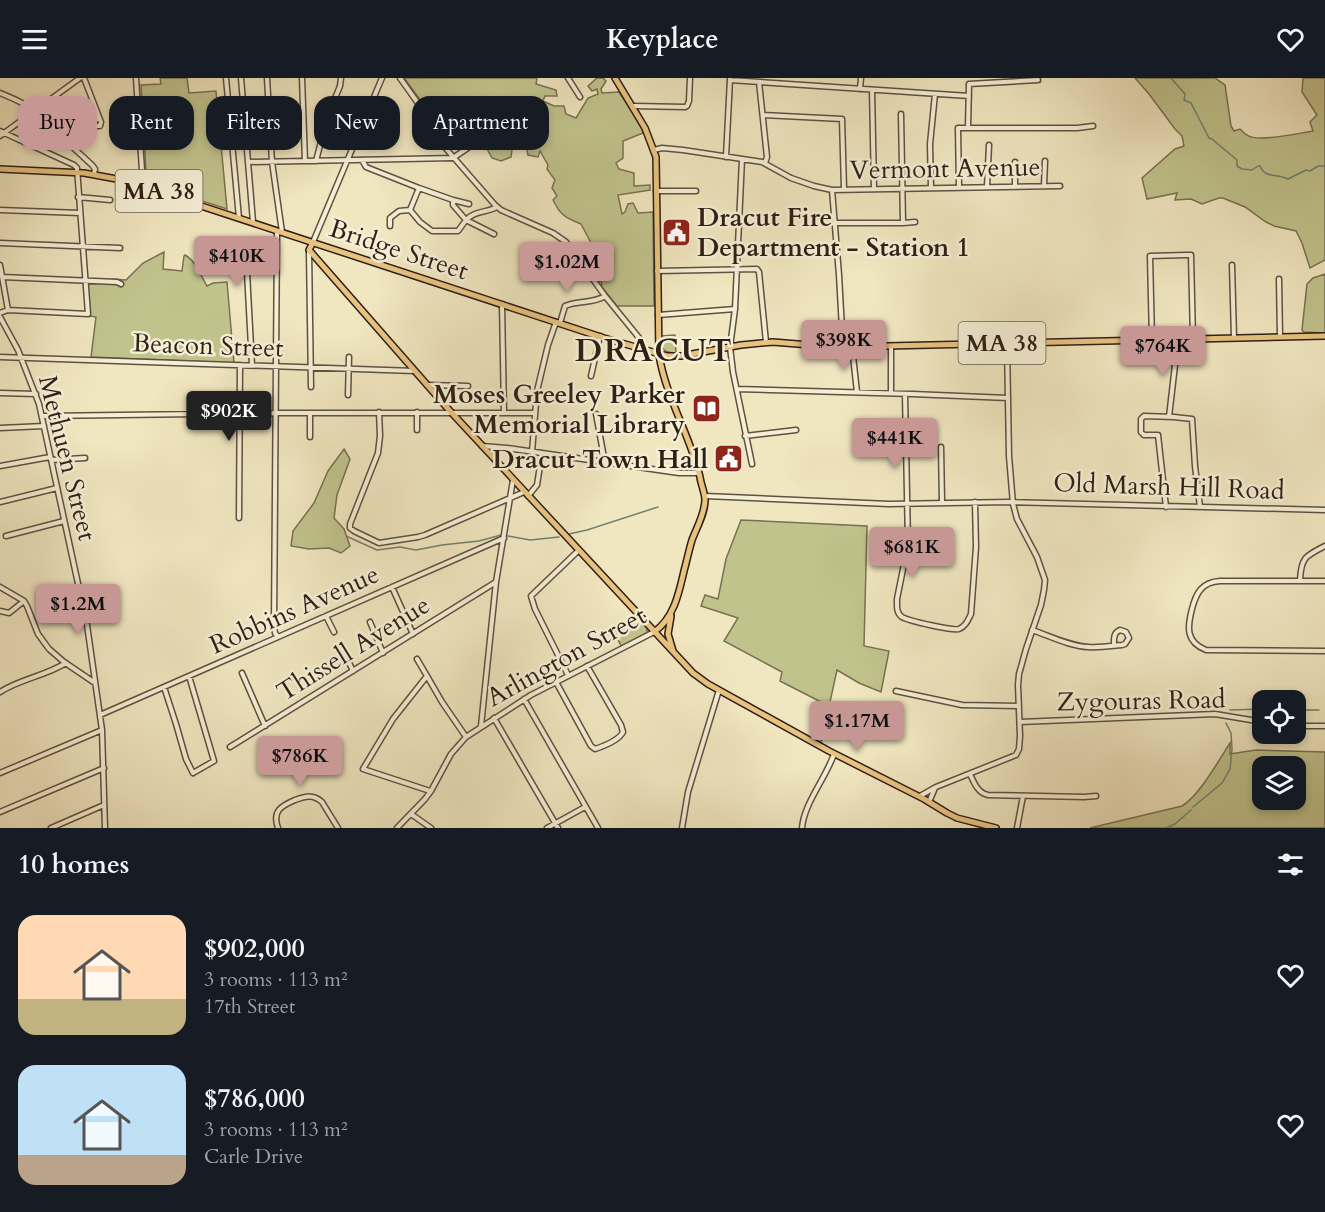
<!DOCTYPE html>
<html lang="en">
<head>
<meta charset="utf-8">
<style>
	body { margin:0; font-family:Cardo,serif; background:#242831; color:#f1f3f6; height:100vh; display:flex; flex-direction:column; font-size:22px; white-space:nowrap }
	* { box-sizing:border-box; margin:0 }
	p { font-size:20px; color:#9ea1a6 }
	.icon { flex:none; width:33px; height:33px; fill:none; stroke:currentColor; stroke-width:2; stroke-linecap:round; stroke-linejoin:round }
	.map { position:relative; height:750px; overflow:hidden }
	.drawer { display:flex; flex-direction:column; background:#171b24; flex:1 }
	.drawer>* { flex:none }
	.top-card { position:absolute; left:18px; top:18px; width:600px; height:54px; display:flex; gap:12px }
	.tools { position:absolute; left:1252px; top:612px; display:grid; gap:12px }
	.tools a { display:grid; place-items:center; width:54px; height:54px; border-radius:12px; background:#171b24; box-shadow:0 3px 9px #0003; font-size:30px }
	.price { position:absolute; translate:-50% -51px; padding:0 14px; border-radius:6px; background:#c59692; color:#111; font-size:20px; line-height:39px; filter:drop-shadow(0 2px 3px #0008) }
	.price::after { content:''; position:absolute; left:50%; top:36px; width:18px; height:14px; margin-left:-9px; background:inherit; clip-path:polygon(0 0,100% 0,50% 100%) }
	.price.on { background:#222; color:#fff }
	ul { padding:0; list-style:none }
	li { display:flex; align-items:center; gap:18px; height:150px; padding:0 18px }
	li span { display:grid; place-items:center; flex:none; width:168px; height:120px; border-radius:18px; color:#555 }
	li>.icon { margin-inline-start:auto }
	span .icon { width:72px; height:72px; fill:#fffc; stroke-width:1 }
	li b { font-size:26px }
	h2 { display:flex; justify-content:space-between; align-items:center; height:72px; padding:0 18px; font-size:26px }
	.tag { padding:0 21px; border-radius:18px; background:#171b24; box-shadow:0 3px 9px #0003; font-size:21px; line-height:54px }
	.tag.on { background:#c59692; color:#111 }
	header { display:flex; justify-content:space-between; align-items:center; height:78px; padding:0 18px; background:#171b24; font-size:27px; font-weight:800 }
	.map>svg:first-child { display:block }
</style>
</head>
<body>
<header><svg class="icon" aria-label="menu" viewBox="0 0 24 24"><path d="M4 6h16M4 12h16M4 18h16"/></svg>Keyplace<svg class="icon" aria-label="heart" viewBox="0 0 24 24"><path d="M12 20l-8-8c-3-5 5-10 8-4 3-6 11-1 8 4z"/></svg></header>
<div class="map">
<svg width="1325" height="750" viewBox="0 0 1325 750">
	<rect width="100%" height="100%" fill="#f0e6c0"/>
	<filter id="stains"><feTurbulence type="fractalNoise" baseFrequency=".00333" numOctaves="4"/><feColorMatrix values="0 0 0 0 .2 0 0 0 0 .09 0 0 0 0 .02 0 0 0 .5 -.17"/></filter>
	<radialGradient id="worn" r=".72"><stop offset=".6" stop-color="#630" stop-opacity="0"/><stop offset="1" stop-color="#630" stop-opacity=".3"/></radialGradient>
	<!-- green -->
	<path fill="#c1c38d" stroke="#787152" stroke-width="1.5" fill-rule="evenodd" d="M160,0H187L189,15L216,13L227,131L155,108L153,92L146,93L141,7L161,6Z
		M404,0H537L536,6L556,12L557,18H545L543,23L554,28H564L566,36L576,40L588,20L598,16L597,11L592,13L588,8L597,0H603L606,3L601,11L602,15L619,14L640,45L643,55L623,63V80L616,85L619,91L634,95V108L650,107V112L618,117L622,136L625,134L628,126L633,125L638,135L653,134L654,228H617L602,209L601,202L599,204L589,193L592,191L596,185L593,178L590,163L581,146C566,140 560,137 553,122L557,118L552,110L555,102L547,91L548,87L540,73L538,79L528,77L524,57L520,53L514,58L511,79L501,83L492,80L486,69L509,58L508,51L500,42L460,58L458,54L455,53L454,44L448,31H446L431,37L427,33V31Z
		M1135,0H1215L1225,7L1231,48L1234,53L1240,51C1242,53 1244,56 1247,57C1258,65 1299,55 1313,53L1310,44L1317,37L1302,14L1303,0H1325V182L1310,190L1302,165L1296,153L1274,148L1266,144L1245,129L1223,120H1219L1202,126L1191,121L1175,122L1177,115L1147,121L1142,100L1175,71L1184,68L1182,58L1175,51L1149,16Z
		M164,174L163,191L182,193L184,178L185,177C196,183 201,198 207,208L213,205L227,204L234,285L91,279L96,239L90,238L88,205H113V201L126,202L143,185Z
		M1325,196V255L1304,254L1302,252L1307,206L1313,200Z
		M675,257L676,276L665,273L661,268V258Z
		M344,371L350,381L337,417L334,440L344,451L350,468L341,475L329,470L309,471L291,468L293,453L314,425L328,393Z
		M741,442L867,448L864,568L889,573L881,614L859,605L837,592L821,665L815,661L823,625L780,603L782,594L724,563L738,540L701,528L705,517L718,521L726,481Z
		M638,540L647,550V555L622,569L612,552Z
		M1230,665V676L1256,672L1325,674V750H1090L1182,728C1199,718 1219,682 1230,665ZM1296,688V722H1263V688Z"/>
	<g fill="none" stroke-linecap="round" stroke-linejoin="round">
		<!-- stream -->
		<path stroke="#708071" stroke-width="1.5" d="M1171,0L1185,16L1184,22L1191,25L1209,60L1212,61L1237,82V88L1242,91L1252,92L1258,88H1260C1265,101 1277,95 1288,101L1306,92L1310,93L1318,88H1325
			M569,456L587,452L658,429
			M346,458L377,472L400,469L416,472L442,467L479,463L501,457
			M508,458L530,462L559,459
			M1230,632L1263,631
			M1296,632H1319
			M1193,729L1222,705L1230,691L1232,671L1231,655L1226,645
			M1166,750L1175,746L1191,732"/>
		<defs>
			<path id="minor" d="M84,0L99,39L101,44L100,48H95L93,46V43L99,39
				M136,0L143,108
				M226,0L239,140
				M241,0L253,144
				M267,0L272,84L282,154
				M302,0L305,83
				M400,0L425,35L442,66L495,127L501,132L553,155L566,164L605,218L640,261L643,266L641,271
				M568,0L580,19
				M730,2L969,18
				M759,4L767,79L765,85
				M860,11L861,0
				M872,12L874,111
				M0,15C15,21 29,27 40,39L92,87L95,91L94,96
				M633,28L685,29L687,28L689,23L690,0
				M763,37L842,41L844,111
				M968,50L969,6L1038,2
				M0,53L74,87L77,90L88,236L8,232L0,235
				M0,58L80,0
				M654,72L662,70L683,72L762,84L791,100L814,108L832,112L1060,108
				M726,79L730,1
				M742,81L735,231L730,269L733,294L752,386
				M362,82L366,89L419,110L410,132L420,144L432,153H458L466,142L494,156
				M316,83L327,40L340,8L341,0
				M248,84L453,80L472,67L503,54
				M1015,108V84
				M1044,108L1045,83
				M959,109L958,50H1077L1093,48
				M987,109L989,67
				M419,110L453,122V127L466,142C476,132 486,135 497,129
				M931,110L930,66L935,16
				M832,112L839,197L843,269
				M656,113H696
				M78,119L110,122
				M453,122L469,126
				M0,132L80,135
				M835,145H903L901,36
				M903,145L915,144
				M390,148V140L399,133L410,132
				M277,153C275,285 274,417 274,549L275,555L278,559
				M313,164L382,0
				M0,165L120,170
				M309,173L311,309
				M0,187L8,232
				M1232,187L1234,260
				M657,193L757,191L759,194L766,264
				M2,199L117,204L121,206
				M1279,201L1280,259
				M502,226L504,335
				M658,237L735,231
				M0,239L18,272L39,326L87,547L102,652L105,750
				M560,245L565,228C578,222 593,226 605,218
				M1152,262L1150,178L1186,177H1191L1193,261
				M891,268V315
				M852,269L857,314
				M0,279L415,293
				M252,287L246,176L277,172
				M591,298L600,258
				M427,307L468,308
				M737,311L912,316L1008,320
				M0,315L36,316
				M905,316L908,466L897,521C897,528 896,535 902,539C909,543 953,553 959,551C966,548 968,542 971,536L976,469L975,424
				M348,317L349,279
				M379,334L380,358L378,375L350,446V450L354,453L379,465L418,459L425,457L524,414
				M310,335V359
				M596,336L605,385
				M42,338L274,335H535
				M1169,339L1178,261
				M0,350L44,348
				M417,352V334
				M745,358L796,352
				M482,368L507,370L679,395H699
				M941,369L942,424
				M532,374L537,313L548,267L556,244
				M51,382L85,380
				M0,388L50,379
				M528,418L537,407L542,375
				M705,418L889,426L1009,424L1325,432
				M0,424L57,410
				M1166,429L1158,357H1144L1141,354V341L1144,338L1174,339L1192,341L1195,388L1200,429
				M239,440L240,287
				M6,458L64,443
				M1300,502C1301,480 1305,478 1325,468
				M1325,503H1220C1202,504 1196,515 1192,531C1187,550 1186,564 1206,572L1325,573
				M0,509L24,523L27,528L38,556L49,571L64,584L95,605
				M392,509L413,556
				M0,533L9,535L24,523
				M326,538L334,554
				M370,544L383,575
				M1032,552C1050,558 1069,568 1088,569C1100,570 1111,568 1122,567L1125,566L1129,560L1126,554L1120,552C1113,555 1114,561 1114,567
				M342,570L353,593
				M417,581L427,598
				M242,595L265,648
				M568,597L535,531L531,518L579,472
				M556,604L591,668L595,671C604,668 619,662 623,654L621,647L587,588
				M164,609L176,646L186,681L193,695L214,683L189,598
				M896,613L962,627L1019,628
				M0,614C20,601 45,598 66,585
				M524,621L598,750
				M100,637L504,460
				M494,640L558,750
				M1020,644L1215,636L1263,644
				M481,648L496,504L513,402
				M1296,648H1325
				M230,669L496,504
				M0,695L102,652
				M970,696C974,705 978,715 988,717L1084,719L1096,718
				M430,713L363,691L393,641L427,598L442,624L466,659
				M920,718L936,709L1016,677L1019,671L1020,658L1018,607L1019,596L1026,571L1041,527L1044,512L1045,502L1037,479L1017,441L1013,426L1009,378L1007,266
				M929,724L935,710
				M0,734L104,690
				M411,736L431,750
				M51,750L104,727
				M278,750C272,733 281,728 295,722C306,718 313,716 322,724L338,750
				M397,750L425,721L431,713L451,676L466,659L531,617L654,554
				M547,750L585,729
				M682,750L688,714L719,612
				M802,750C804,725 826,700 834,676
				M1017,750L1023,718"/>
			<path id="major" d="M615,0L645,50L656,79L659,277C666,320 690,357 700,399C701,407 705,415 705,422C705,435 697,449 692,462C689,472 687,482 684,493C679,515 674,540 654,554
				M0,91L84,95L122,102L604,260L667,278H681L741,267L773,264L822,268L843,269L1325,258
				M313,164L309,172L450,333L693,595L708,606L829,673L924,721L947,735L957,740L996,750
				M671,538L668,556L673,573"/>
		</defs>
		<!-- minor casing -->
		<use href="#minor" stroke="#5f5140" stroke-width="7"/>
		<!-- major casing -->
		<use href="#major" stroke="#2f1f16" stroke-width="8"/>
		<!-- minor -->
		<use href="#minor" stroke="#f5efd6" stroke-width="4"/>
		<!-- major -->
		<use href="#major" stroke="#e8c380" stroke-width="5"/>
	</g>
	<!-- icons -->
	<defs>
		<symbol id="civic-square" viewBox="-11 -11 22 22"><rect x="-9" y="-9" width="18" height="18" rx="4" fill="#8f2418" stroke="#f5efd6"/><path d="M-.6-6.5H3V-4.5H.6V-3L4-1V1h2V6H-6V1h2V-1L-.6-3ZM-1.2 2.5V6h2.4V2.5Z" fill="#fff"/></symbol>
		<symbol id="library-square" viewBox="-11 -11 22 22"><rect x="-9" y="-9" width="18" height="18" rx="4" fill="#8f2418" stroke="#f5efd6"/><path d="M-6-4Q-3-5.5-.7-3.5V5Q-3 3-6 4ZM6-4Q3-5.5 .7-3.5V5Q3 3 6 4Z" fill="#fff"/></symbol>
	</defs>
	<g fill-rule="evenodd">
		<use href="#civic-square" x="660" y="138" width="33" height="33"/>
		<use href="#library-square" x="690" y="314" width="33" height="33"/>
		<use href="#civic-square" x="712" y="364" width="33" height="33"/>
	</g>
	<g text-anchor="middle" stroke-width="5" stroke-linejoin="round" paint-order="stroke">
		<!-- shield labels -->
		<g fill="#f5efd6" stroke="#6a5d50" stroke-width="1.5">
			<rect x="115.5" y="92" width="87" height="42" rx="4.5"/>
			<rect x="958.5" y="244" width="87" height="42" rx="4.5"/>
		</g>
		<g font-size="24" font-weight="bold" fill="#2f1f16">
			<text x="159" y="121">MA 38</text>
			<text x="1002" y="273">MA 38</text>
		</g>
		<!-- street labels -->
		<g font-size="26" fill="#2f1f16" stroke="#f5efd6">
			<text transform="translate(945 90) rotate(-1)" y="9">Vermont Avenue</text>
			<text transform="translate(399 171) rotate(18)" y="9">Bridge Street</text>
			<text transform="translate(208 267) rotate(2)" y="9">Beacon Street</text>
			<text transform="translate(68 380) rotate(76)" y="9">Methuen Street</text>
			<text transform="translate(1169 408) rotate(2)" y="9">Old Marsh Hill Road</text>
			<text transform="translate(294 531) rotate(-24)" y="9">Robbins Avenue</text>
			<text transform="translate(353 570) rotate(-32)" y="9">Thissell Avenue</text>
			<text transform="translate(566 578) rotate(-29)" y="9">Arlington Street</text>
			<text transform="translate(1141 622) rotate(-1)" y="9">Zygouras Road</text>
		</g>
		<!-- poi labels -->
		<g font-size="26" font-weight="bold" fill="#2f1f16" stroke="#f5efd6" text-anchor="end">
			<text x="697" y="148" text-anchor="start">Dracut Fire<tspan x="697" dy="30">Department - Station 1</tspan></text>
			<text x="685" y="325">Moses Greeley Parker<tspan x="685" dy="30">Memorial Library</tspan></text>
			<text x="708" y="390">Dracut Town Hall</text>
		</g>
		<!-- district labels -->
		<g font-size="32" font-weight="bold" letter-spacing="1.5" fill="#2f1f16" stroke="#f5efd6">
			<text x="654" y="283">DRACUT</text>
		</g>
	</g>
	<rect width="100%" height="100%" filter="url(#stains)"/>
	<rect width="100%" height="100%" fill="url(#worn)"/>
</svg>
<div class="tools">
<a><svg class="icon" aria-label="locate" viewBox="0 0 24 24"><circle cx="12" cy="12" r="6"/><path d="M12 2v4M12 18v4M2 12h4M18 12h4"/></svg></a>
<a><svg class="icon" aria-label="layers" viewBox="0 0 24 24"><path d="M12 4l9 5-9 5-9-5zM3 14l9 5 9-5"/></svg></a>
</div>
<b class="price" style="left:237px;top:209px">$410K</b>
<b class="price" style="left:567px;top:215px">$1.02M</b>
<b class="price" style="left:844px;top:293px">$398K</b>
<b class="price" style="left:1163px;top:299px">$764K</b>
<b class="price on" style="left:229px;top:364px">$902K</b>
<b class="price" style="left:895px;top:391px">$441K</b>
<b class="price" style="left:912px;top:500px">$681K</b>
<b class="price" style="left:78px;top:557px">$1.2M</b>
<b class="price" style="left:857px;top:674px">$1.17M</b>
<b class="price" style="left:300px;top:709px">$786K</b>
<div class="top-card">
<a class="tag on">Buy</a>
<a class="tag">Rent</a>
<a class="tag">Filters</a>
<a class="tag">New</a>
<a class="tag">Apartment</a>
</div>
</div>
<section class="drawer">
<h2>10 homes<svg class="icon" aria-label="filters" viewBox="0 0 24 24"><path d="M4 7h16M4 17h16"/><circle cx="9" cy="7" r="2"/><circle cx="15" cy="17" r="2"/></svg></h2>
<ul>
<li><span style="background:linear-gradient(#ffd9b3 70%,#c2b280 0)"><svg class="icon" aria-label="home" viewBox="0 0 24 24"><path d="M3 11l9-7 9 7M6 9v11h12V9"/></svg></span><div><b>$902,000</b><p>3 rooms · 113 m²</p><p>17th Street</p></div><svg class="icon" aria-label="heart" viewBox="0 0 24 24"><path d="M12 20l-8-8c-3-5 5-10 8-4 3-6 11-1 8 4z"/></svg></li>
<li><span style="background:linear-gradient(#bfe0f5 75%,#b9a48a 0)"><svg class="icon" aria-label="home" viewBox="0 0 24 24"><path d="M3 11l9-7 9 7M6 9v11h12V9"/></svg></span><div><b>$786,000</b><p>3 rooms · 113 m²</p><p>Carle Drive</p></div><svg class="icon" aria-label="heart" viewBox="0 0 24 24"><path d="M12 20l-8-8c-3-5 5-10 8-4 3-6 11-1 8 4z"/></svg></li>
</ul>
</section>
</body>
</html>
